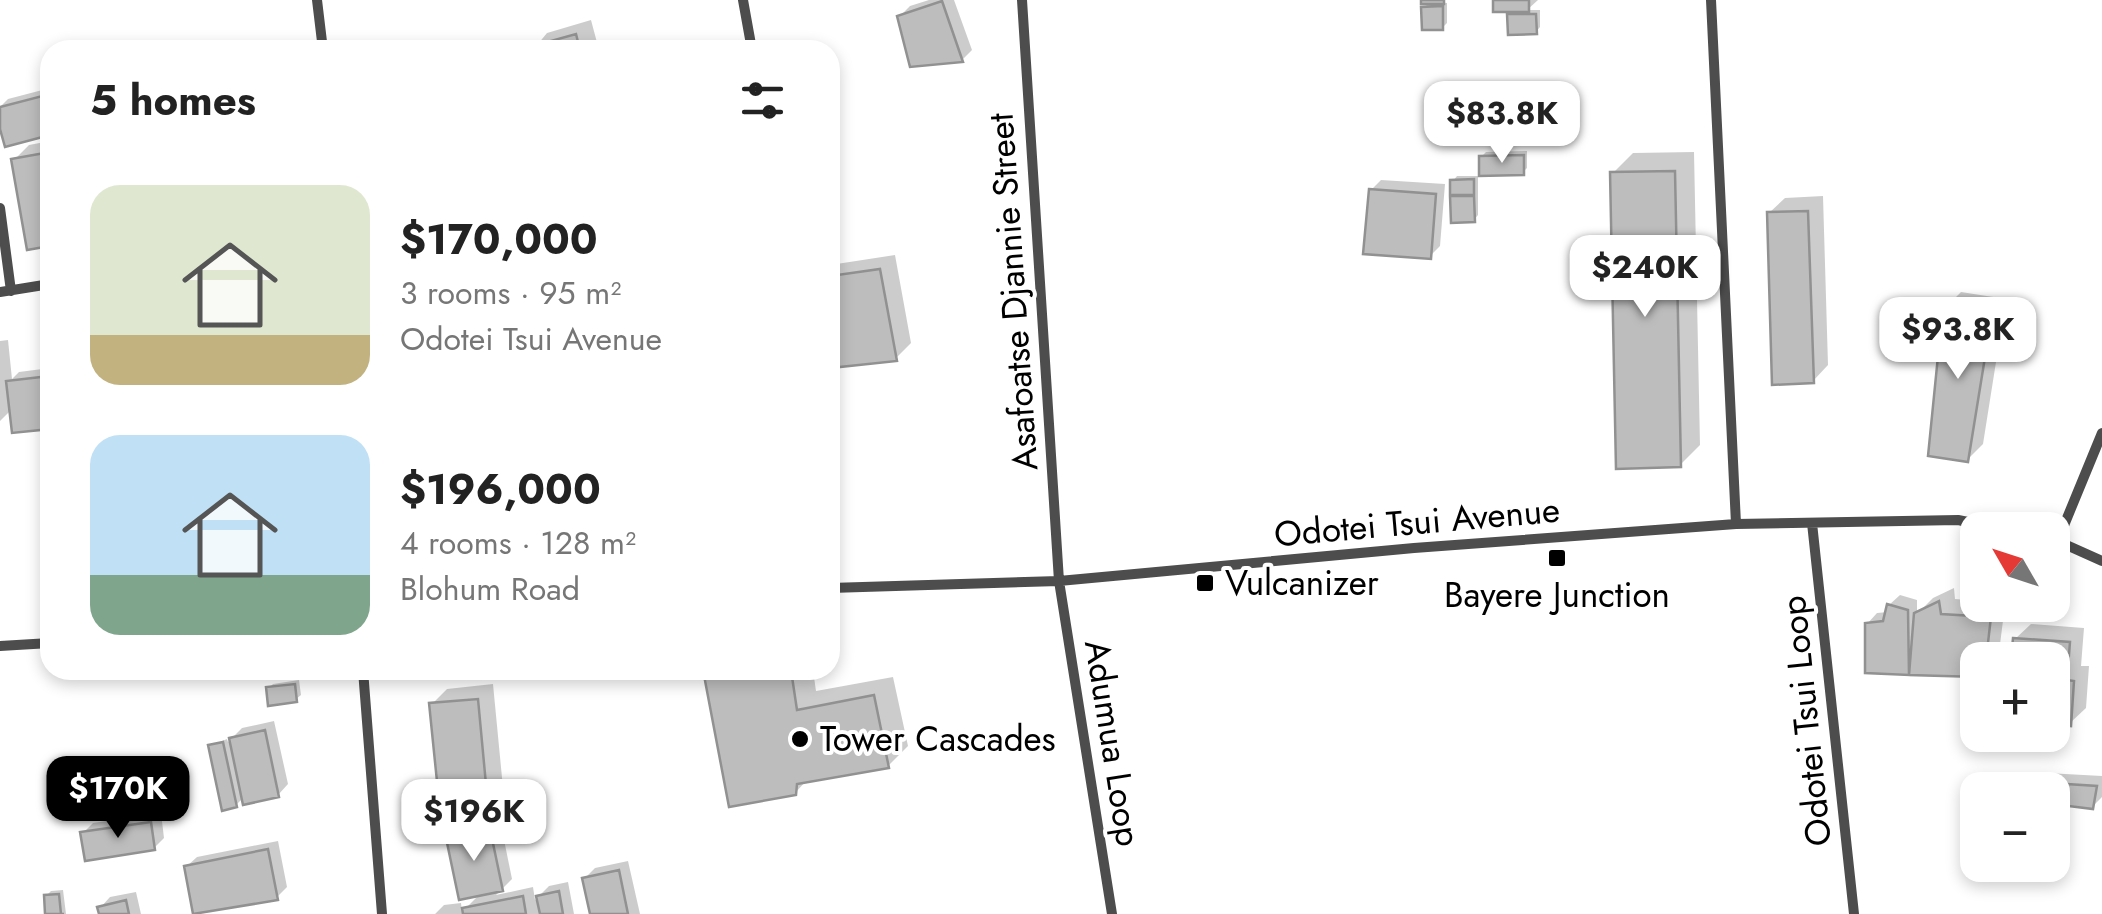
<!DOCTYPE html>
<html lang="en">
<head>
<meta charset="utf-8">
<style>
	body { margin:0; font-family:Jost,sans-serif; background:#f6f6f6; color:#222; height:100vh; display:flex; flex-direction:column; font-size:38px; white-space:nowrap }
	* { box-sizing:border-box; margin:0 }
	p { font-size:32px; color:#767676 }
	.icon { flex:none; width:55px; height:55px; fill:none; stroke:currentColor; stroke-width:2; stroke-linecap:round; stroke-linejoin:round }
	.map { position:relative; flex:1; overflow:hidden }
	.drawer { position:absolute; left:40px; top:40px; width:800px; height:640px; display:flex; flex-direction:column; background:#fff; border-radius:30px; box-shadow:0 5px 15px #0003 }
	.drawer>* { flex:none }
	.needle { width:65px; rotate:309deg }
	.tools { position:absolute; left:1960px; top:512px; display:grid; gap:20px }
	.tools a { display:grid; place-items:center; width:110px; height:110px; border-radius:20px; background:#fff; box-shadow:0 5px 15px #0003; font-size:50px }
	.price { position:absolute; translate:-50% -85px; padding:0 22px; border-radius:20px; background:#fff; color:#222; font-size:32px; line-height:65px; filter:drop-shadow(0 2px 5px #0008) }
	.price::after { content:''; position:absolute; left:50%; top:60px; width:30px; height:22px; margin-left:-15px; background:inherit; clip-path:polygon(0 0,100% 0,50% 100%) }
	.price.current { background:#000; color:#fff }
	ul { padding:0; list-style:none }
	li { display:flex; align-items:center; gap:30px; height:250px; padding:0 50px }
	li span { display:grid; place-items:center; flex:none; width:280px; height:200px; border-radius:30px; color:#555 }
	li>.icon { margin-inline-start:auto }
	span .icon { width:120px; height:120px; fill:#fffc; stroke-width:1 }
	li b { font-size:42px }
	h2 { display:flex; justify-content:space-between; align-items:center; height:120px; padding:0 50px; font-size:42px }
	.map>svg:first-child { display:block }
</style>
</head>
<body>
<div class="map">
<svg width="2102" height="914" viewBox="0 0 2102 914">
	<rect width="100%" height="100%" fill="#fff"/>
	<!-- shadow -->
	<path fill="#0003" d="M929,0H954L972,50L962,60L900,16L910,6Z
		M1423,0L1447,3V23L1442,28L1424,8L1430,2Z
		M1496,0H1538L1527,10H1540V27L1536,32L1510,15L1516,9Z
		M591,20L599,50H533L547,33Z
		M50,88V133L0,119V107L8,99Z
		M50,141V243L14,160L29,145Z
		M1527,151V168L1523,172L1481,157L1486,152Z
		M1694,152L1700,445L1680,465L1613,173L1633,153Z
		M1457,176H1478V215L1474,220H1453V181Z
		M1381,180L1445,184L1440,246L1430,256L1371,190Z
		M1823,196L1828,365L1813,381L1769,213L1785,198Z
		M895,255L911,343L896,358H830V265Z
		M1961,292L2006,299L1983,444L1967,460L1946,307Z
		M8,340L12,379L19,372L50,368V426L12,409L0,421V341Z
		M1954,588L1955,599L1978,601V605H2005L1998,660H1978V675L1867,670V624L1877,613L1888,612L1889,605L1900,595L1917,600V614L1933,598Z
		M2031,624L2084,628L2081,666H2089L2086,708L2070,723L2052,660H2014L2015,639Z
		M706,670H813L816,691L893,677L908,746L888,766L807,780L795,793Z
		M299,680L301,695L296,699L269,688L273,684Z
		M493,684L503,788L487,804L432,704L447,689Z
		M274,721L288,784L278,795L244,797L236,805L210,746L227,739L228,742L242,728Z
		M2047,773L2102,776V797L2092,807L2052,790H2036L2037,783Z
		M161,813L164,838L154,848L83,833L93,823Z
		M500,820L512,879L496,895L533,887L535,900L549,886L568,882L574,914H435L444,905L461,903L462,912L481,893L449,839L459,828Z
		M278,841L287,887L276,898L186,867L197,857Z
		M628,861L640,914H593L585,878L595,868Z
		M63,890L66,914H47L46,896L51,891Z
		M136,892L141,914H101L100,908L110,897Z"/>
	<!-- building -->
	<path fill="#bdbdbd" stroke="#919191" stroke-width="2.5" d="M1421,0H1444V4H1421Z
		M1493,0H1529V12H1493Z
		M942,1L963,62L910,67L897,16Z
		M1443,6V30H1422L1421,7Z
		M1507,14H1536L1537,34L1508,35Z
		M576,34L580,50H530L529,47Z
		M50,94V135L5,147L0,129V107Z
		M50,152V246L27,250L11,159Z
		M1524,155V175L1479,176V156Z
		M1675,171L1681,467L1616,469L1610,172Z
		M1474,179V195H1450V180Z
		M1369,189L1436,194L1431,259L1363,254Z
		M1450,196H1474L1475,222L1451,223Z
		M1808,211L1814,383L1772,385L1767,212Z
		M880,269L897,361L830,368V276Z
		M1943,306L1992,314L1968,462L1928,456Z
		M50,376V429L12,433L6,381Z
		M1939,601L1941,614L1991,617L1986,660H1978V677L1909,675L1914,613Z
		M1887,604L1908,610L1909,675L1865,673V623L1883,621Z
		M2013,638L2070,642L2067,680L2074,681L2071,726L2052,724V660H2011Z
		M703,670H791L797,710L874,695L889,768L797,784L796,795L729,807Z
		M295,684L297,702L268,706L266,687Z
		M478,699L488,806L440,811L429,703Z
		M265,730L279,797L243,805L229,738Z
		M223,742L237,807L222,811L208,745Z
		M2035,782L2097,786L2093,809L2052,804V790H2034Z
		M151,822L155,850L85,861L80,832Z
		M490,829L503,891L459,900L446,838Z
		M268,849L278,900L193,914L184,866Z
		M619,870L628,914H590L582,878Z
		M559,891L563,914H540L536,896Z
		M59,894L61,914H64H45L44,895Z
		M523,896L526,914H463L462,908Z
		M126,900L129,914H99L97,907Z"/>
	<g fill="none" stroke-linecap="round" stroke-linejoin="round">
		<!-- minor -->
		<path stroke="#4d4d4d" stroke-width="10" d="M317,0L323,50
			M743,0L752,50
			M1022,0L1059,581L1112,914
			M1711,0L1736,524
			M0,208L11,291
			M0,292L50,284
			M1812,523L1854,914
			M2053,539L2102,561
			M2058,540L2102,433
			M830,588L1059,581L1414,548L1736,524L1958,520L2008,530
			M0,646L50,643
			M363,670L382,914"/>
	</g>
	<!-- markers -->
	<g fill="#000" stroke="#fff" stroke-width="4">
		<rect x="1547" y="548" width="20" height="20" rx="5"/>
		<rect x="1195" y="573" width="20" height="20" rx="5"/>
		<circle cx="800" cy="739" r="10"/>
	</g>
	<g text-anchor="middle" stroke-width="8" stroke-linejoin="round" paint-order="stroke">
		<!-- street labels -->
		<g font-size="35" fill="#000" stroke="#fff">
			<text transform="translate(1013 292) rotate(-94)" y="12">Asafoatse Djannie Street</text>
			<text transform="translate(1417 522) rotate(-5)" y="12">Odotei Tsui Avenue</text>
			<text transform="translate(1806 721) rotate(-96)" y="12">Odotei Tsui Loop</text>
			<text transform="translate(1113 743) rotate(81)" y="12">Adumua Loop</text>
		</g>
		<!-- poi labels -->
		<g font-size="35" fill="#000" stroke="#fff" text-anchor="start">
			<text x="1225" y="595">Vulcanizer</text>
			<text x="1557" y="607" text-anchor="middle">Bayere Junction</text>
			<text x="820" y="751">Tower Cascades</text>
		</g>
	</g>
</svg>
<div class="tools">
<a><svg class="needle" viewBox="-14 -14 28 28"><path d="M0-13l5 13h-10z" fill="#e53935"/><path d="M0 13l5-13h-10z" fill="#767676"/></svg></a>
<a>+</a>
<a>−</a>
</div>
<b class="price" style="left:1502px;top:166px">$83.8K</b>
<b class="price" style="left:1645px;top:320px">$240K</b>
<b class="price" style="left:1958px;top:382px">$93.8K</b>
<b class="price current" style="left:118px;top:841px">$170K</b>
<b class="price" style="left:474px;top:864px">$196K</b>
<section class="drawer">
<h2>5 homes<svg class="icon" aria-label="filters" viewBox="0 0 24 24"><path d="M4 7h16M4 17h16"/><circle cx="9" cy="7" r="2"/><circle cx="15" cy="17" r="2"/></svg></h2>
<ul>
<li><span style="background:linear-gradient(#dfe7d0 75%,#c2b280 0)"><svg class="icon" aria-label="home" viewBox="0 0 24 24"><path d="M3 11l9-7 9 7M6 9v11h12V9"/></svg></span><div><b>$170,000</b><p>3 rooms · 95 m²</p><p>Odotei Tsui Avenue</p></div></li>
<li><span style="background:linear-gradient(#bfe0f5 70%,#7fa58c 0)"><svg class="icon" aria-label="home" viewBox="0 0 24 24"><path d="M3 11l9-7 9 7M6 9v11h12V9"/></svg></span><div><b>$196,000</b><p>4 rooms · 128 m²</p><p>Blohum Road</p></div></li>
</ul>
</section>
</div>
</body>
</html>
